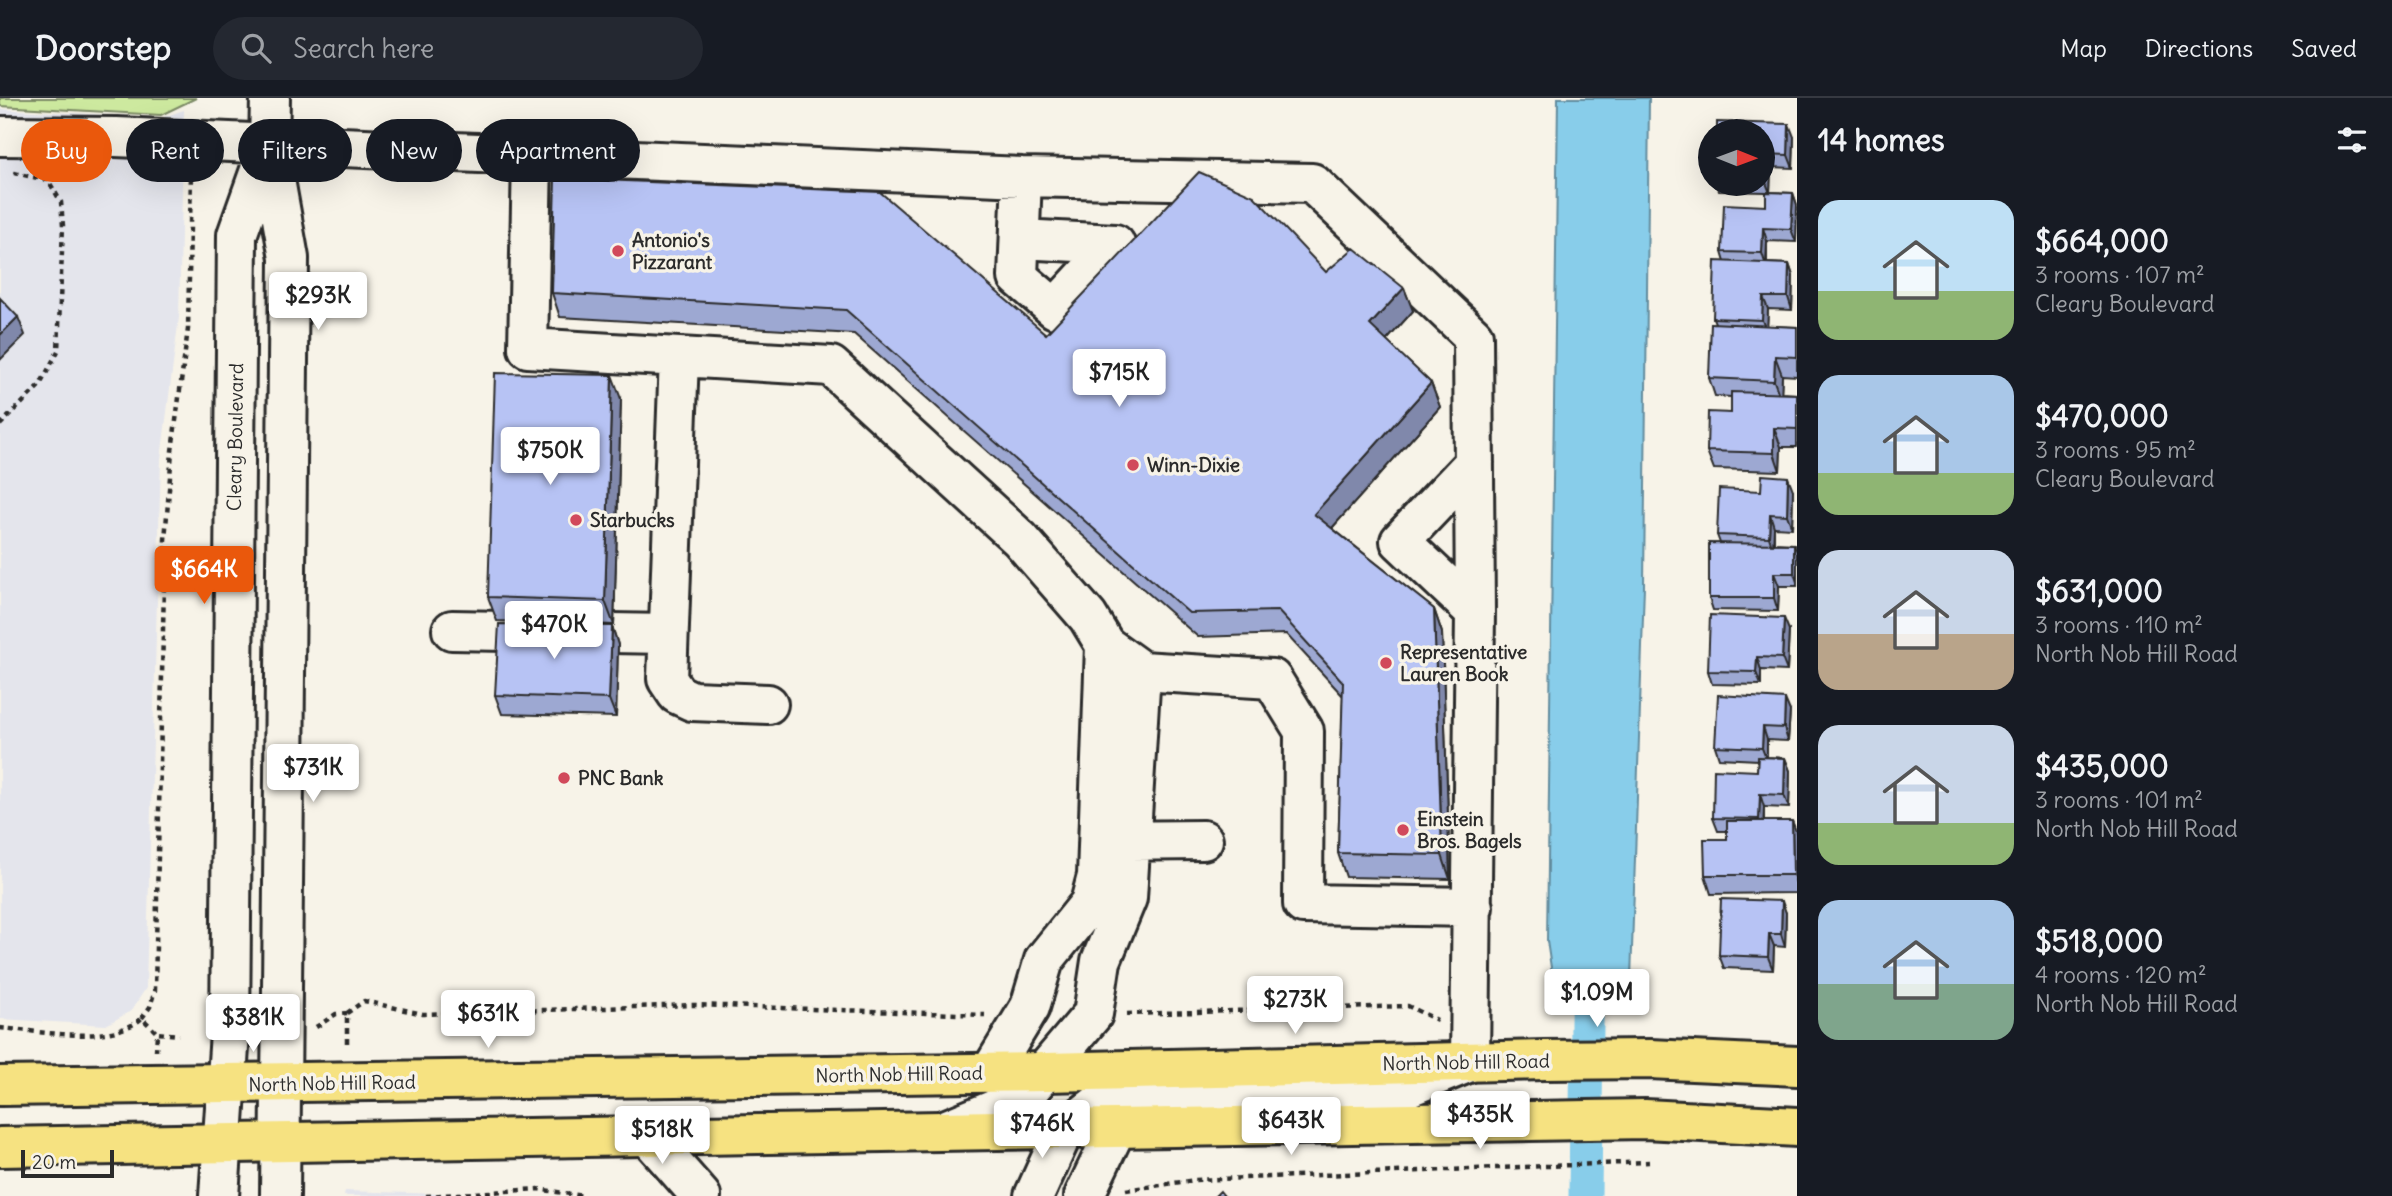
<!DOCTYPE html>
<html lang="en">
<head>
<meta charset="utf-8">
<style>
	body { margin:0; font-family:Delius,sans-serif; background:#242831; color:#f1f3f6; height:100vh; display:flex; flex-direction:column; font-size:26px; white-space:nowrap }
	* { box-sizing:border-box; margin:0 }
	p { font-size:23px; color:#9ea1a6 }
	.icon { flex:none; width:38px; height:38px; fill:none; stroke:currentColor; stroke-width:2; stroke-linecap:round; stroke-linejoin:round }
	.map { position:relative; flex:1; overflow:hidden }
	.side { display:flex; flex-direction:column; background:#171b24; width:595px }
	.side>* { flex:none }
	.banner { position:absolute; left:21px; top:21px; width:665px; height:63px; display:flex; gap:14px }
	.needle { width:46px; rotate:91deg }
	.tools { position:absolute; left:1698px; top:21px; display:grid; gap:14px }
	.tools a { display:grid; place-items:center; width:77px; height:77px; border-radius:50%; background:#171b24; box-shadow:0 7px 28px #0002; font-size:35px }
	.scale { position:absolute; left:21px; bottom:18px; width:93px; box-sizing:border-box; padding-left:7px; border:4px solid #2b2b2b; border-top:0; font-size:19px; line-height:24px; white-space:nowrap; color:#2b2b2b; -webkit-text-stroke:5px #f7f3e8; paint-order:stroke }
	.price { position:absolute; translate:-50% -60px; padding:0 16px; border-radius:7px; background:#fff; color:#222; font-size:23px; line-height:46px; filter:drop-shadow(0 2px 4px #0008) }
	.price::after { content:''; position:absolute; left:50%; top:42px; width:21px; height:16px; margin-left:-10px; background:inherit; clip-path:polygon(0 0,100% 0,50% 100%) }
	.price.active { background:#ea580c; color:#fff }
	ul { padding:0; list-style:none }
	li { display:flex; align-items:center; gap:21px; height:175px; padding:0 21px }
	li span { display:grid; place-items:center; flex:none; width:196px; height:140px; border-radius:21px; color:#555 }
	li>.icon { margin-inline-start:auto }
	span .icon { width:84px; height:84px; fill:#fffc; stroke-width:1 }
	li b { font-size:30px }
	h2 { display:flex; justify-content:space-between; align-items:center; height:84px; padding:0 21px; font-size:30px }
	.tag { padding:0 24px; border-radius:32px; background:#171b24; box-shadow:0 7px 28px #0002; font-size:24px; line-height:63px }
	.tag.active { background:#ea580c; color:#fff }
	header { display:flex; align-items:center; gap:42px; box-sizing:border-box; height:98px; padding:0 35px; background:#171b24; border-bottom:2px solid #363941 }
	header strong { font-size:33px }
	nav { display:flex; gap:38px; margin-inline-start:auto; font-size:24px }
	.search { width:490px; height:63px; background:#242831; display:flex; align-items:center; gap:18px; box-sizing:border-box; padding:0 24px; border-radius:38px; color:#9ea1a6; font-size:26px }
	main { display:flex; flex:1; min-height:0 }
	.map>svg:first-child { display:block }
</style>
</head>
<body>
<header>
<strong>Doorstep</strong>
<div class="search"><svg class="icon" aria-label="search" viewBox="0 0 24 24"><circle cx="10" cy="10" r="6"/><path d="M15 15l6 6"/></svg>Search here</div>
<nav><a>Map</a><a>Directions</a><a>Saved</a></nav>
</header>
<main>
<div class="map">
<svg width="1797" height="1098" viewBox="0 0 1797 1098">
	<rect width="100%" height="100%" fill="#f7f3e8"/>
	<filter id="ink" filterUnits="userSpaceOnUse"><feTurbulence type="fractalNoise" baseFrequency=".0143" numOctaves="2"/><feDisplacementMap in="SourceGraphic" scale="14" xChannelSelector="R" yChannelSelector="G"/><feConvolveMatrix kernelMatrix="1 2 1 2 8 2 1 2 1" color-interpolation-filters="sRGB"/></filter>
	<g filter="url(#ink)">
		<!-- built -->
		<path fill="#e4e5ec" d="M0,11L161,20L184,12L179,219L161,361L146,890L131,913L106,927L0,921Z
			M345,1093L507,1098H344Z"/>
		<!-- green -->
		<path fill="#cde99f" stroke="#7c8a65" stroke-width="2" d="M0,0H196L161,17L0,8Z"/>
		<!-- water -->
		<path fill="#88cdea" stroke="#638c9e" stroke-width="2" d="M1558,0H1649L1644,488L1631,881L1604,888L1553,883L1547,843Z"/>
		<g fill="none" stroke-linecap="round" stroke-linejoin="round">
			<!-- canal -->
			<path stroke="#88cdea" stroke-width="33" d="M1585,1098L1588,842"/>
			<defs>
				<path id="minor" d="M270,0L269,48L289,160L280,1098
					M0,38L116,39L1022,79L1312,85L1473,238L1475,514L1470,964L1406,990L1115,993L1064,1032L1034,1098
					M532,60L528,250L831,268L1020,441L1088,519L1105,547L1141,573L1272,581L1304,633L1303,806L1473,809
					M1020,141L1115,146L1055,211L1018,179L1022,79
					M679,259L667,581L677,596L692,603L768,606
					M1474,365L1400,443L1475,514
					M452,532L667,536
					M1107,743L1203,742
					M990,975L1030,909L1044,862L1090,805L1097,778L1105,547
					M947,1031L1022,1000L1093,916L1101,863L1127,800L1141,573
					M648,1038L701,1098
					M219,1098L230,935L237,137L268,50
					M1084,1098L1116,1031"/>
				<path id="major" d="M0,988L1047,974L1544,962L1650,961L1797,968
					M0,1049L1645,1021L1797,1029"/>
			</defs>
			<!-- minor casing -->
			<use href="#minor" stroke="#2b2b2b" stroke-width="44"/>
			<!-- major casing -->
			<use href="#major" stroke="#2b2b2b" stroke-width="44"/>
			<!-- path -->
			<path stroke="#2b2b2b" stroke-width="4.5" stroke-dasharray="5 5" stroke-linecap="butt" d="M0,327L40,287L58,253L63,128L61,104L48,82L14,75
				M347,915L364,903L423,916L695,907L985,917
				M1127,916L1408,908L1437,922
				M142,920L150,909L155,892L165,442L172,353L188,231L191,75
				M316,929L336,916L347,915V946
				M0,930C40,933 111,948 142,920L157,935
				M156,953L157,935L179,937
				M1126,1092L1195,1082L1649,1064
				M426,1098L538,1091L584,1098"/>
			<!-- minor -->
			<use href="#minor" stroke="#f7f3e8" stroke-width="38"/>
			<!-- major -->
			<use href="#major" stroke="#f6e281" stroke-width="38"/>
		</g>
		<!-- wall -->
		<path fill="#9da8d2" stroke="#2b2b2b" stroke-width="2" d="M1762,33L1794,39L1793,70L1771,69L1770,94L1793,95L1797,107L1796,144L1767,143V165L1789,166L1793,178L1792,212L1768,211L1767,228L1797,229V278L1782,277L1781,295L1797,296V349H1781L1780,373L1714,371L1707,353L1731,315V299L1715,298L1709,280L1715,225L1713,220L1725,164L1722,154L1766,108V94L1719,93L1717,86H1762Z
			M555,80L1046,236L1326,174L1404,190L1413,213L1386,243L1431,285L1440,309L1332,430L1434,511L1442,535L1450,781L1346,779L1338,755L1343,598L1286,536L1198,539L854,236L560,219L552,195Z
			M621,301L614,527L497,523L488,499Z
			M1793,392L1792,430L1774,429V445L1794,446L1797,453V488H1779L1778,513L1713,512L1709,500L1720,445L1717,437L1761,393Z
			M612,528L618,547L616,619L502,616L495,597Z
			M1789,532L1787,573L1761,572V587L1712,586L1708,573Z
			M1790,613L1788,643L1767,642V659L1785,660L1790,673L1789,710L1764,709V723H1792L1797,736V795L1711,796L1705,777L1727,741V733H1718L1713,720L1757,673L1758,662L1719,660L1715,648Z
			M1786,815L1785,849L1774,848L1773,872L1724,870L1719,857Z"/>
		<!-- shaded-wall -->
		<path fill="#8088ab" stroke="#2b2b2b" stroke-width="2" d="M1789,26L1794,39L1793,70L1788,57Z
			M1766,56L1771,69L1770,95L1765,82Z
			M1793,95L1797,107L1796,144L1791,131Z
			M1763,130L1767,143L1766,168L1762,155Z
			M1789,166L1793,178L1792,212L1788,199Z
			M1404,190L1413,213L1379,251L1370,227Z
			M1763,199L1768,211L1767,235L1762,222Z
			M18,219L25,237L0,262V237Z
			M1775,258L1782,277L1781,302L1774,283Z
			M612,277L621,301L614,527L605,503Z
			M1431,285L1440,309L1323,440L1314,416Z
			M1774,330L1781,349L1780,373L1774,355Z
			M1788,379L1793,392L1792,430L1787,417Z
			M1770,416L1774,429L1773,451L1769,439Z
			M1794,446L1797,453V484L1794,475Z
			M1774,475L1779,488L1778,513L1774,500Z
			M1434,511L1442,535L1450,781L1442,757Z
			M1784,520L1789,532L1787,573L1782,560Z
			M612,528L618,547L616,619L609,601Z
			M1757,559L1761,572V587L1756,574Z
			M1785,601L1790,613L1788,643L1784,630Z
			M1763,629L1767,642V663L1762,650Z
			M1785,660L1790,673L1789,710L1784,697Z
			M1760,696L1764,709L1763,734L1759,721Z
			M1792,723L1797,736V788L1793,777Z
			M1782,803L1786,815L1785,849L1781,836Z
			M1769,836L1774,848L1773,872L1768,859Z"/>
		<!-- building -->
		<path fill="#b7c3f4" stroke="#2b2b2b" stroke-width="2" d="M1717,24L1789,26L1788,57L1766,56L1765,82H1762V33H1717Z
			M1199,74L1254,98L1326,174L1354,150L1404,190L1370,227L1431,285L1314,416L1434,511L1442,757L1338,755L1343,584L1278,513L1189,515L846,212L552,195L555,80L880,94L1046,236Z
			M1766,94L1793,95L1791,131L1763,130L1762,155L1722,154L1724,106L1766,108Z
			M1715,163L1789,166L1788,199H1763L1762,222L1713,220Z
			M0,200L18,219L0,237Z
			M1711,225L1797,229V259L1775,258L1774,283L1709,280Z
			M495,275L612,277L605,503L488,499Z
			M1731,294L1797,296V331L1774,330V355L1707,353L1708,314L1731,315Z
			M1762,377L1788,379L1787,417L1770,416L1769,439L1717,437L1719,391L1761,393Z
			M1709,445L1794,446V475H1774V500H1709Z
			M1710,517L1784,520L1782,560L1757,559L1756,574L1708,573Z
			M499,526L612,528L609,601L495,597Z
			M1718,597L1785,601L1784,630L1763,629L1762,650L1715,648Z
			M1758,659L1785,660L1784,697L1760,696L1759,721L1713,720L1714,671L1757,673Z
			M1727,723H1792L1793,777H1705L1704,741H1727Z
			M1721,801L1782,803L1781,836H1769L1768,859L1719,857Z
			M1220,1093L1224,1098H1215Z"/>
	</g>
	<!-- markers -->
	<g fill="#d1495b" stroke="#f7f3e8" stroke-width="2.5">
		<circle cx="618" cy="153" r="7"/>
		<circle cx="1133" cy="367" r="7"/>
		<circle cx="576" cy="422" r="7"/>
		<circle cx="1386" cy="565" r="7"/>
		<circle cx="564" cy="680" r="7"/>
		<circle cx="1403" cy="732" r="7"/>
	</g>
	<g text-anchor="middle" stroke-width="7" stroke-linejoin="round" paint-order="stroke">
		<!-- poi labels -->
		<g font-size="19" font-weight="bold" fill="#2b2b2b" stroke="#f7f3e8" text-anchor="start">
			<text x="632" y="149">Antonio's<tspan x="632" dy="22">Pizzarant</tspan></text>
			<text x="1147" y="374">Winn-Dixie</text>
			<text x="590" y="429">Starbucks</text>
			<text x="1400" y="561">Representative<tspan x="1400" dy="22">Lauren Book</tspan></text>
			<text x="578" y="687">PNC Bank</text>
			<text x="1417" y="728">Einstein<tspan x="1417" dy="22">Bros. Bagels</tspan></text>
		</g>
		<!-- street labels -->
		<g font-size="19" fill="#2b2b2b" stroke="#f7f3e8">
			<text transform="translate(235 339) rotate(-89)" y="7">Cleary Boulevard</text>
			<text transform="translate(1466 964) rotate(-1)" y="7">North Nob Hill Road</text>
			<text transform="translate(899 976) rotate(-1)" y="7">North Nob Hill Road</text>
			<text transform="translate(332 985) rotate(-1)" y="7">North Nob Hill Road</text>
		</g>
	</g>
</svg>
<div class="tools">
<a><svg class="needle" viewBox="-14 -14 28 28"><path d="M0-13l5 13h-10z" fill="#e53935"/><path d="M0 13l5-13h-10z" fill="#9ea1a6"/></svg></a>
</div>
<div class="scale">20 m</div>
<b class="price" style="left:318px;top:234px">$293K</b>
<b class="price" style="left:1119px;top:311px">$715K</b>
<b class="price" style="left:550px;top:389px">$750K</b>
<b class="price active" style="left:204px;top:508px">$664K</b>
<b class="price" style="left:554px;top:563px">$470K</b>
<b class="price" style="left:313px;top:706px">$731K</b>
<b class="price" style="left:1597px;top:931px">$1.09M</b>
<b class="price" style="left:1295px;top:938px">$273K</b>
<b class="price" style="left:488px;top:952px">$631K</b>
<b class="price" style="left:253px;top:956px">$381K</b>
<b class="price" style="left:1480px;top:1053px">$435K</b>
<b class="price" style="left:1291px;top:1059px">$643K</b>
<b class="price" style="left:1042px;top:1062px">$746K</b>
<b class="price" style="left:662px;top:1068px">$518K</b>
<div class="banner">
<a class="tag active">Buy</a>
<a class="tag">Rent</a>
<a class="tag">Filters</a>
<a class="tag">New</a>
<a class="tag">Apartment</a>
</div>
</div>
<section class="side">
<h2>14 homes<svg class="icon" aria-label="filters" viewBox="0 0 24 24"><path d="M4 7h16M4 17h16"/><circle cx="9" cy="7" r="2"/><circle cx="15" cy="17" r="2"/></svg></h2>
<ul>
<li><span style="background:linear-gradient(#bfe0f5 65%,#8fb573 0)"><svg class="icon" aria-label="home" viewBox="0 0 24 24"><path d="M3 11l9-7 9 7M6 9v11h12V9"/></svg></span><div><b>$664,000</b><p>3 rooms · 107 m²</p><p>Cleary Boulevard</p></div></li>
<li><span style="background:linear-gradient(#a9c7e8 70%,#8fb573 0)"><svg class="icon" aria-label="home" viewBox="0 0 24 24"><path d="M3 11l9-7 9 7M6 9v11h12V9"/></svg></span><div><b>$470,000</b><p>3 rooms · 95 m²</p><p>Cleary Boulevard</p></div></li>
<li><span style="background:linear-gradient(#c9d6e8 60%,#b9a48a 0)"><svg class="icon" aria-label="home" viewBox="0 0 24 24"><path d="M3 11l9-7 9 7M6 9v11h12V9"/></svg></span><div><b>$631,000</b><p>3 rooms · 110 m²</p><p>North Nob Hill Road</p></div></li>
<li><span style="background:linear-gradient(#c9d6e8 70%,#8fb573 0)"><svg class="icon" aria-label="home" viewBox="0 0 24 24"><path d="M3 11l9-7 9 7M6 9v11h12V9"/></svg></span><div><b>$435,000</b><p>3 rooms · 101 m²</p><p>North Nob Hill Road</p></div></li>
<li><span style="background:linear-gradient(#a9c7e8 60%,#7fa58c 0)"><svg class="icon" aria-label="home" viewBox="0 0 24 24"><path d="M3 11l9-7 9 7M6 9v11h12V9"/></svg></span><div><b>$518,000</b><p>4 rooms · 120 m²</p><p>North Nob Hill Road</p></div></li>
</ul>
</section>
</main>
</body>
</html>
